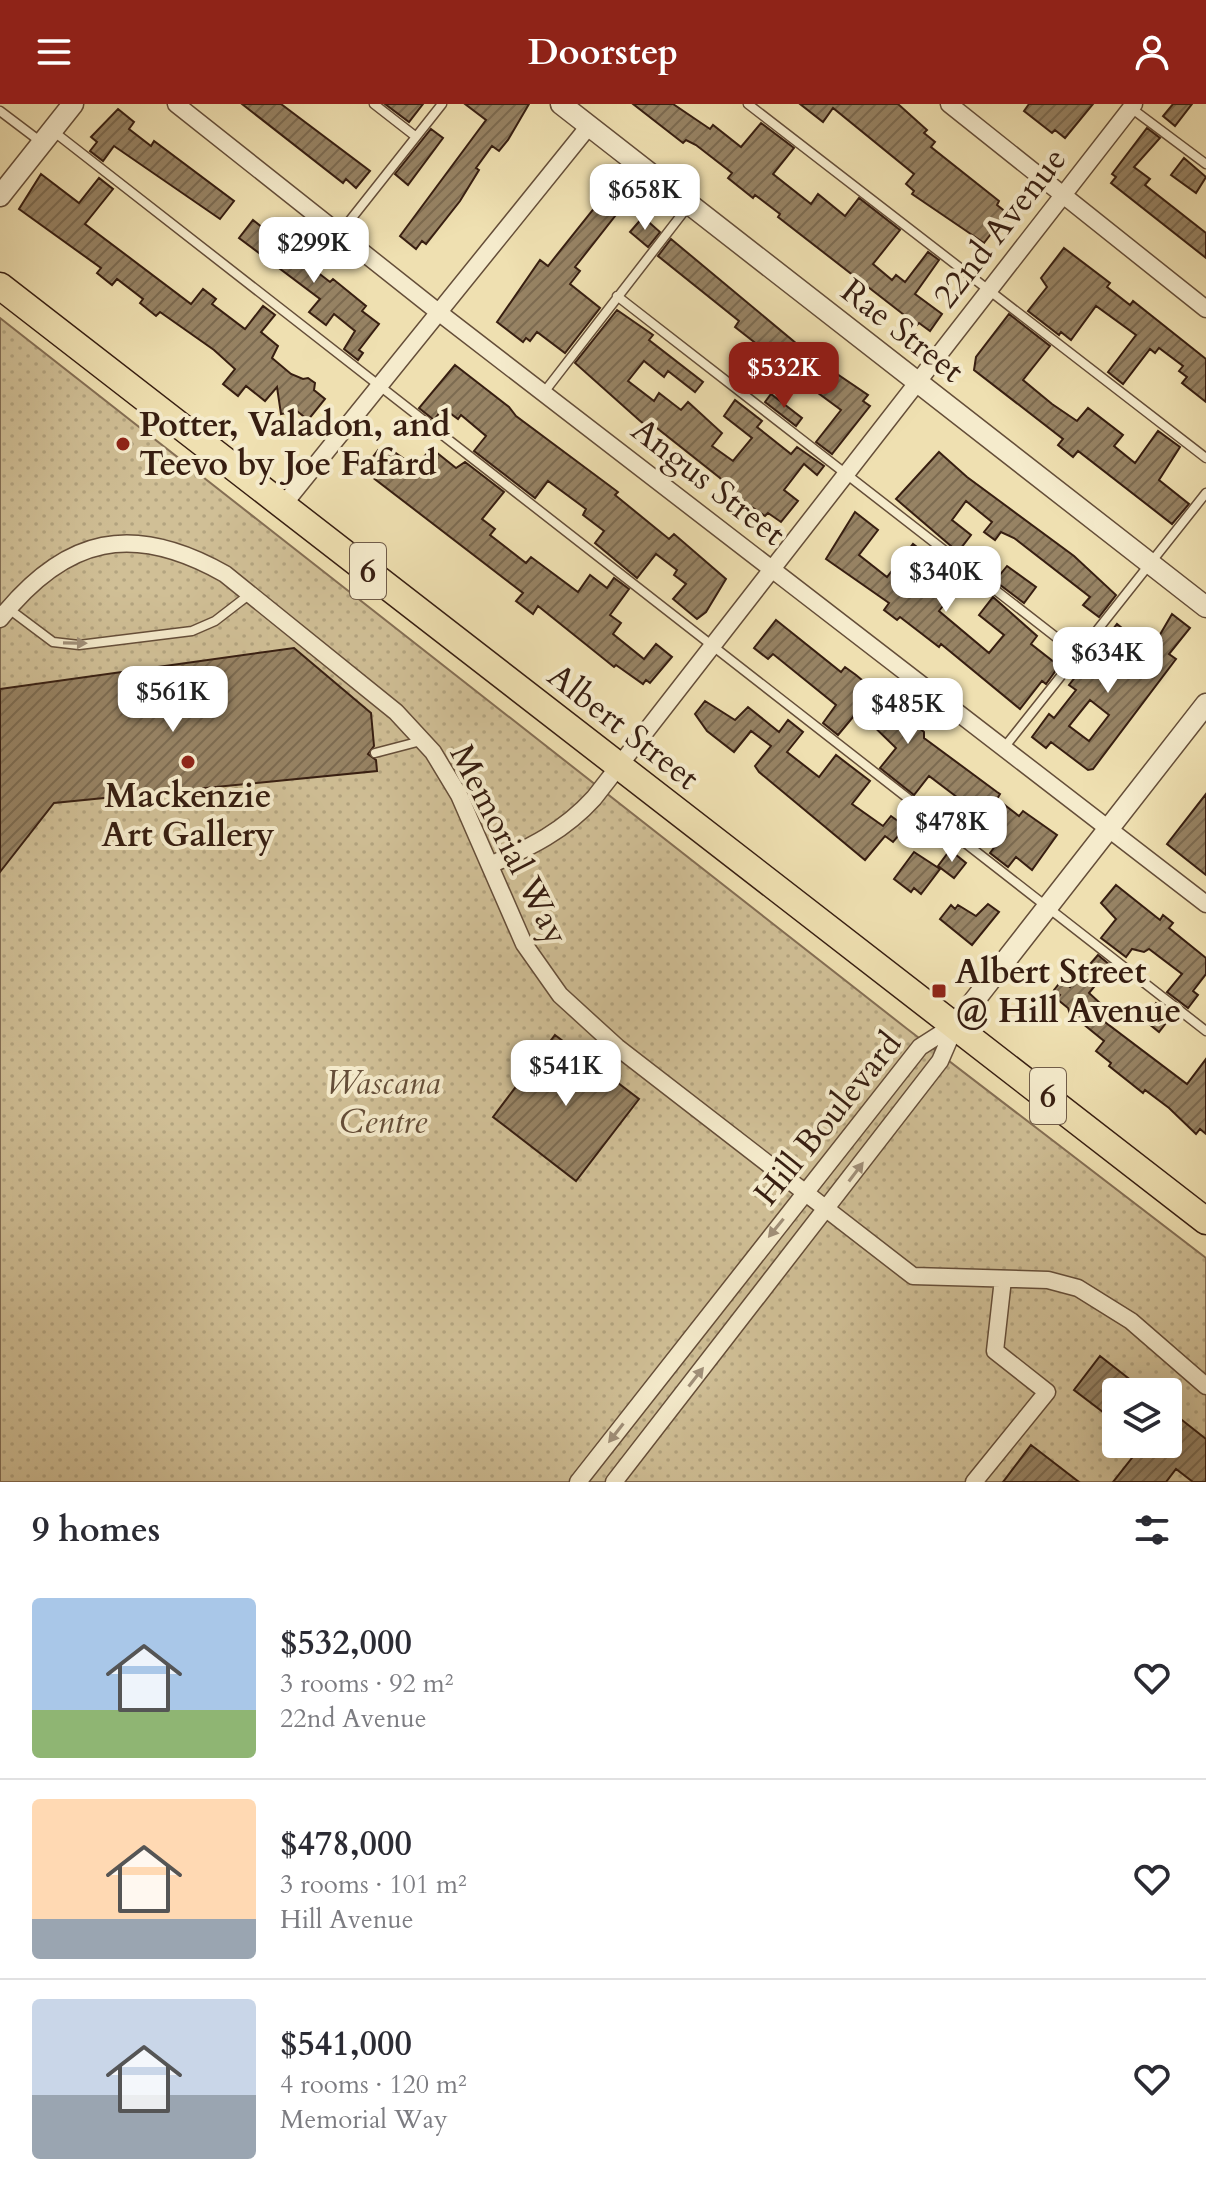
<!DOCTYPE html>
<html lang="en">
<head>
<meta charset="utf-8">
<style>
	body { margin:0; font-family:Cardo,serif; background:#f2f2f3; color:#2b2b33; height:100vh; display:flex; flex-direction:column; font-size:30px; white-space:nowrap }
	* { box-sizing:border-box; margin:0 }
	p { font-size:26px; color:#7c7c81 }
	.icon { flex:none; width:44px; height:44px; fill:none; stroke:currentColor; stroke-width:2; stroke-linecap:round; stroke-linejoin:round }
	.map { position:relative; height:1378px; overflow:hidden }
	.sheet { display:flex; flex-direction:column; background:#fff; flex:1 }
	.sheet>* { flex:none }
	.tools { position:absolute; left:1102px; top:1274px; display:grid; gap:16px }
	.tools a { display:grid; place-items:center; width:80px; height:80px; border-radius:8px; background:#fff; box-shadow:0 8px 32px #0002; font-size:40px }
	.price { position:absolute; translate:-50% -68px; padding:0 18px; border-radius:16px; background:#fff; color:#222; font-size:26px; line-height:52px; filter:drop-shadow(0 2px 4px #0008) }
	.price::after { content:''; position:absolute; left:50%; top:48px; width:24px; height:18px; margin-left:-12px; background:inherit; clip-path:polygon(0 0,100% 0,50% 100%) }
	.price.active { background:#8f2418; color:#fff }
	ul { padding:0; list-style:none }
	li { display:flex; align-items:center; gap:24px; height:200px; padding:0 32px }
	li+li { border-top:2px solid #e1e1e2 }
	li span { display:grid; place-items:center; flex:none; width:224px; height:160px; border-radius:8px; color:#555 }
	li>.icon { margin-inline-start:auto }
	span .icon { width:96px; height:96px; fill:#fffc; stroke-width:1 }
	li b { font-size:34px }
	h2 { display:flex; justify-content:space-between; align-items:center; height:96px; padding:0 32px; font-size:34px }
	header { display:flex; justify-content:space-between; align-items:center; height:104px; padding:0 32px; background:#8f2418; color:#fff; font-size:36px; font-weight:700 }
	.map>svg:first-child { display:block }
</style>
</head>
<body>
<header><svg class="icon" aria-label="menu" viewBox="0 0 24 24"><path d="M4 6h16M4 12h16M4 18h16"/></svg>Doorstep<svg class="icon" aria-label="person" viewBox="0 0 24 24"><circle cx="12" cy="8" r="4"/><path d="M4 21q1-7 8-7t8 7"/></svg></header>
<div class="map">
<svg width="1206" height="1378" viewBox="0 0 1206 1378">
	<defs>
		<pattern id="park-dots" width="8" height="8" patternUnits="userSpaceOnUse" patternTransform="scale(2)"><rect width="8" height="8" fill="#d0bf96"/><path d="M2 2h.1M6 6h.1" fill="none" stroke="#b3a480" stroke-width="1.8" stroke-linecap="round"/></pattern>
		<pattern id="building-hatch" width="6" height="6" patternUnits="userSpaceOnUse" patternTransform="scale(2)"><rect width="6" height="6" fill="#978364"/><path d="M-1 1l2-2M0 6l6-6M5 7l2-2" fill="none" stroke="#7c6b51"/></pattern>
	</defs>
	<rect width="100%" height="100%" fill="#efe0b1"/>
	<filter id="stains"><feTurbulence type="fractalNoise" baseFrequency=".0025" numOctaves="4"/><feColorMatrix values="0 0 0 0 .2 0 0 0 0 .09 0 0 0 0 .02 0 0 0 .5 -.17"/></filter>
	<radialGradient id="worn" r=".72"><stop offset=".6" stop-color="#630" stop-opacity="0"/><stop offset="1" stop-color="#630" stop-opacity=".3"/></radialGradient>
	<!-- park -->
	<path fill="url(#park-dots)" stroke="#846e54" stroke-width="2" fill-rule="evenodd" d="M0,214L906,924L1206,1154V1378H0ZM1116,1288H1168V1340H1116Z"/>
	<!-- building -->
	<path fill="url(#building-hatch)" stroke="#371e11" stroke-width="2" fill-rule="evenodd" d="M242,0H281L370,67L356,84L346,75L343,79Z
		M385,0H423L409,18Z
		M465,0H529L508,36L499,47L492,42L476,64L479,66L460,97L426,140L422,137L416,145L400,132L486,16Z
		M633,0H673L710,25L713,21L741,43L761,19L794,44L773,70L811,100L818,90L845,112L859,94L900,126L873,160L892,176L896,171L905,178L928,148L939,156L915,190L942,210L930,227L919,219L917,221L778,113L780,110L755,91L753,94L728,74L732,69L696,41L686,36L683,39Z
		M800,0H898L927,26L924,29L935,38L931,43L999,97L997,101L1007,109L984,139L912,90L914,87L906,80L914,70L833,4L823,18Z
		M1029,0H1093L1065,34L1055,26L1052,29L1024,7Z
		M1173,0H1192L1175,22L1163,12Z
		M118,5L134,18L129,25L151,42L154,37L234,97L220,115L114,42L103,57L90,47L97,38L91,33Z
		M1147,24L1160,34L1134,63L1150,75L1145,81L1206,129V154L1111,79L1116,73L1112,70Z
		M431,25L443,34L408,81L395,70Z
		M1184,54L1206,73L1196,89L1171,71Z
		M41,70L79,99L99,74L113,85L85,120L191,200L203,185L216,195L212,200L245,225L263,202L275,211L261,228L278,242L272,254L291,270L303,275L308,274L315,279L314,286L325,295L308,316L297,307L281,310L277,283L265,297L246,282L238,292L223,280L235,265L214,246L160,208L156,212L140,199L143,195L117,175L112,181L97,169L101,164L19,105Z
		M612,71L634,88L575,163L580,167L570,180L600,204L565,249L537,228L530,237L526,234L523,238L497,218L540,156L548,162L599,98L596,95Z
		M643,113L660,128L648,143L630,128Z
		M253,116L263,124L265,121L314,160L312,164L330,178L333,175L366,202L362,207L379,220L359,246L363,249L358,256L344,245L355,227L334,210L326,221L309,208L320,195L239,134Z
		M671,135L815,255L868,291L863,297L870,302L832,350L816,338L841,306L761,247L763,245L735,223L739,217L658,152Z
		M1064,144L1110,179L1107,183L1130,201L1133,197L1206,255V298L1182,279L1187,273L1179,267L1183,262L1159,244L1155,249L1150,245L1123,280L1108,268L1136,231L1096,202L1071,236L1061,228L1059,231L1028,207L1047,183L1041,174Z
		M617,206L653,231L649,236L703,278L695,288L668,267L664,273L644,257L628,277L654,297L659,289L681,306L688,298L722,329L712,342L733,357L752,334L724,312L735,296L762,317L757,323L791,350L797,343L824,362L817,371L804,360L784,386L798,397L781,418L768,409L765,412L737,393L720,374L653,321L650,325L639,316L575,259Z
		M1009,210L1050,242L1023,276L1052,300L1077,317L1088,304L1123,331L1114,342L1135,359L1158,327L1180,343L1159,376L1189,400L1172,420L1078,347L1073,353L1058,341L1063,335L974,266L976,253Z
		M455,261L509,303L516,312L618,388L615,391L653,422L669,435L674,430L726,475L706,508L697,515L673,495L686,480L674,471L677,466L656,450L637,474L595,439L604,427L583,411L586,405L548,377L535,394L474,347L486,332L461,311L458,315L443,304L434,316L419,304Z
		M771,290L802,314L796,322L765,298Z
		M431,344L456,364L465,358L504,388L482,415L495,425L490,431L526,459L531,453L578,488L590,471L607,484L614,474L629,485L610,511L621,519L613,530L644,555L656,540L672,553L650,579L646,576L643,580L616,561L614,563L538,502L533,510L516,497L523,489L363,366L378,346L388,353L393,347L416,363Z
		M939,348L967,373L1074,452L1116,491L1099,513L1083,501L1090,493L1014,434L1001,428L995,436L984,428L992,418L966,397L952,416L971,431L958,448L896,395Z
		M855,408L878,426L859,451L887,473L913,440L926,450L931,445L949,459L945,464L962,478L939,507L989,549L1004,531L979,511L993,493L1037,532L1031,540L1059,562L1046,580L1042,577L1020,605L941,540L939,543L900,513L897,516L884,506L889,499L826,455Z
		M1007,462L1036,483L1024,499L995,477Z
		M1172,510L1190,524L1169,550L1176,555L1093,665L1088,666L1051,638L1046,644L1032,633L1049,610L1054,614L1076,586L1069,581L1117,520L1128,529L1123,541L1146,557L1162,537L1158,534ZM1090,596L1109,611L1089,637L1069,622Z
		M776,516L841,568L845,563L856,571L924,628V634L997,688L1000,690L997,695L1019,712L1023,707L1057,731L1032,766L1016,753L1008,763L990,749L1002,733L991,725L996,719L968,698L966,700L929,672L914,691L880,664L896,644L858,607L838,631L823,619L836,601L773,550L768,555L754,544Z
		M294,544L371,609L374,642L368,650L376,656L377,667L54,699L0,768V585Z
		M705,597L735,616L748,603L779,628L788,616L803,628L787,648L819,673L836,651L870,677L852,700L883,722L891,712L906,723L893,738L885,732L865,756L759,668L755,662L771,642L751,627L734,648L707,627L695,610Z
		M1206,690V771L1167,740Z
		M950,746L966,759L954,774L938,762Z
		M914,748L940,765L921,790L914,784L911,788L894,775Z
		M1116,781L1160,816L1163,811L1173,819L1169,824L1206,854V870L1193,887L1198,891L1188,904L1167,888L1182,870L1149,845L1144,848L1132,845L1126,853L1101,834L1116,815L1101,799Z
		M988,800L999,808L972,841L940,815L951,801L955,805L958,801L976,812Z
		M1098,851L1111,862L1089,889L1101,900L1102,906L1097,912L1187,980L1206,955V1030L1200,1025L1196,1030L1169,1004L1145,986L1143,989L1109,962L1111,959L1096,947L1104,937L1077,915L1072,916L1068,904L1057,895L1060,891L1054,886L1062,876L1070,883Z
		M1156,899L1173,910L1159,928L1143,915Z
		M555,931L639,995L576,1077L493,1013Z
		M1100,1252L1146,1288H1116V1318L1074,1286Z
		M1168,1305L1206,1335V1378H1193L1176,1365L1166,1378H1113L1143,1340H1168Z
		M1031,1341L1079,1378H1003Z"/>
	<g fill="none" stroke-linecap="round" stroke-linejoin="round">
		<defs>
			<path id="service" d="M374,0L415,32
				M748,0L1206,354
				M1131,4L1206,60
				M0,7L41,38
				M53,27L1206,927
				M340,129L442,0
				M617,192L1079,551
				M545,287L689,101
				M9,505L53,538L79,541L192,527L215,517L250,490
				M1003,645L1206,389
				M375,649L421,637"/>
			<path id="minor" d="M176,0L437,207L1206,800
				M949,0L1206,205
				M284,400L589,22
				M0,515C66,432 133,418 225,470L396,608L433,648L459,691L524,840L560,891L617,943L913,1172L1048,1176L1078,1184L1131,1217L1206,1282
				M490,761C531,743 564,727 594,694L1134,0
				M578,1378L920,943L956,920
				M614,1378L940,957L956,920
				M974,1378L1047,1288L995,1247L1003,1175"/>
			<path id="tertiary" d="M561,0L1206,503
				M0,92L73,0
				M956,920L1206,600"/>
			<path id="primary" d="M0,182L1206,1117"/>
		</defs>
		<!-- service casing -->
		<use href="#service" stroke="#654e39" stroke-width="11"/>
		<!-- minor casing -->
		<use href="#minor" stroke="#654e39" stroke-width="19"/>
		<!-- tertiary casing -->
		<use href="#tertiary" stroke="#654e39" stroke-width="23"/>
		<!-- primary casing -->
		<use href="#primary" stroke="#371e11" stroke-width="29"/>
		<!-- service -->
		<use href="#service" stroke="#f5ebcc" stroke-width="8"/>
		<!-- minor -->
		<use href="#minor" stroke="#f5ebcc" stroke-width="16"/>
		<!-- tertiary -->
		<use href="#tertiary" stroke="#f5ebcc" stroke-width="20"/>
		<!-- primary -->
		<use href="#primary" stroke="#efe0b1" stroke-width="26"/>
	</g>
	<!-- one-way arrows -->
	<defs><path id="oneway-solid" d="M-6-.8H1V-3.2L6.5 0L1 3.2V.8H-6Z" transform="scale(2)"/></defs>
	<g fill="#a08f78">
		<use href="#oneway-solid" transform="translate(75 539) rotate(1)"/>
		<use href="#oneway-solid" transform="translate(856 1068) rotate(-53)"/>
		<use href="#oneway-solid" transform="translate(776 1124) rotate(129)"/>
		<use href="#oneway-solid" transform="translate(696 1273) rotate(-52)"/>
		<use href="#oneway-solid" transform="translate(616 1329) rotate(128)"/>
	</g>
	<!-- markers -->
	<g fill="#8f2418" stroke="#f5ebcc" stroke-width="3">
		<circle cx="123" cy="340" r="8"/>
		<circle cx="188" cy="658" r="8"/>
		<rect x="931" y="879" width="16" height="16" rx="4"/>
	</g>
	<g text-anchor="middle" stroke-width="8" stroke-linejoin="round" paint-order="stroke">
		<!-- shield labels -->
		<g fill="#f5ebcc" stroke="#705c49" stroke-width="2">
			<rect x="350" y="439" width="36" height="56" rx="6"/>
			<rect x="1030" y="964" width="36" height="56" rx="6"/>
		</g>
		<g font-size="32" font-weight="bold" fill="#371e11">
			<text x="368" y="478">6</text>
			<text x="1048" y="1003">6</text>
		</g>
		<!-- street labels -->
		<g font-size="34" fill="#371e11" stroke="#f5ebcc">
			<text transform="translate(999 123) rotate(-52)" y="12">22nd Avenue</text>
			<text transform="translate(903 226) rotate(38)" y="12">Rae Street</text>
			<text transform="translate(709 377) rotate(38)" y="12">Angus Street</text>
			<text transform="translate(624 622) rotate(38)" y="12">Albert Street</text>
			<text transform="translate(510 740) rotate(63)" y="12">Memorial Way</text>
			<text transform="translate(827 1014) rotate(-51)" y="12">Hill Boulevard</text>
		</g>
		<!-- poi labels -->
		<g font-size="34" font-weight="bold" fill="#371e11" stroke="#f5ebcc" text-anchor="start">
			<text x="139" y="332">Potter, Valadon, and<tspan x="139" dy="39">Teevo by Joe Fafard</tspan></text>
			<text x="188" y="703" text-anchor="middle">Mackenzie<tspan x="188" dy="39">Art Gallery</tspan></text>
			<text x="955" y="879">Albert Street<tspan x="955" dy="39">@ Hill Avenue</tspan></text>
		</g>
		<!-- park labels -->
		<g font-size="34" font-style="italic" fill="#654e39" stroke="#f5ebcc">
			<text x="383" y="990">Wascana<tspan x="383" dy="39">Centre</tspan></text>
		</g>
	</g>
	<rect width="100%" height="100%" filter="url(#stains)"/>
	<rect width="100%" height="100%" fill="url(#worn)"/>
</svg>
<div class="tools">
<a><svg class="icon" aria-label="layers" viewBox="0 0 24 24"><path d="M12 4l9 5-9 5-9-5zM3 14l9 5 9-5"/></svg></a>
</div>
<b class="price" style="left:645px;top:128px">$658K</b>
<b class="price" style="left:314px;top:181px">$299K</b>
<b class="price active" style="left:784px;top:306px">$532K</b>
<b class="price" style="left:946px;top:510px">$340K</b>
<b class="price" style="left:1108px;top:591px">$634K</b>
<b class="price" style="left:173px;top:630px">$561K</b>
<b class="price" style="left:908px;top:642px">$485K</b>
<b class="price" style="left:952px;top:760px">$478K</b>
<b class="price" style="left:566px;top:1004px">$541K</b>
</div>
<section class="sheet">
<h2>9 homes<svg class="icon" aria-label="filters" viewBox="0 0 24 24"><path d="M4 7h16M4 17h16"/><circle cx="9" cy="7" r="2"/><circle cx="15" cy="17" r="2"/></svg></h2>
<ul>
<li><span style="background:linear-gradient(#a9c7e8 70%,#8fb573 0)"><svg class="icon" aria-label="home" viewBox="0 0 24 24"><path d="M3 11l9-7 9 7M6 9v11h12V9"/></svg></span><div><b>$532,000</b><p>3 rooms · 92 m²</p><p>22nd Avenue</p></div><svg class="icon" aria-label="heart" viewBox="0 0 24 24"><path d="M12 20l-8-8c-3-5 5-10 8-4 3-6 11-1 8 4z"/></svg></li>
<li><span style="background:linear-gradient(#ffd9b3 75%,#9aa5b1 0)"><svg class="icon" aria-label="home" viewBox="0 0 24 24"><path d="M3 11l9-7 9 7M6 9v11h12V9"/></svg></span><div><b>$478,000</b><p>3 rooms · 101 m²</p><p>Hill Avenue</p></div><svg class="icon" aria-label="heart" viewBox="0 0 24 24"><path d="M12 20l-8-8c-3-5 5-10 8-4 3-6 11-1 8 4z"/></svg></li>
<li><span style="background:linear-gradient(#c9d6e8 60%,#9aa5b1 0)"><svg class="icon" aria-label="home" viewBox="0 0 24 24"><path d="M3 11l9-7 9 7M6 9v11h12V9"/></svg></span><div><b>$541,000</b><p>4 rooms · 120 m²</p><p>Memorial Way</p></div><svg class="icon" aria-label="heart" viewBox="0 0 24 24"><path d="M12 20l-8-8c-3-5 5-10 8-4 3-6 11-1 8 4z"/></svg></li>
</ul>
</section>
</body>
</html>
